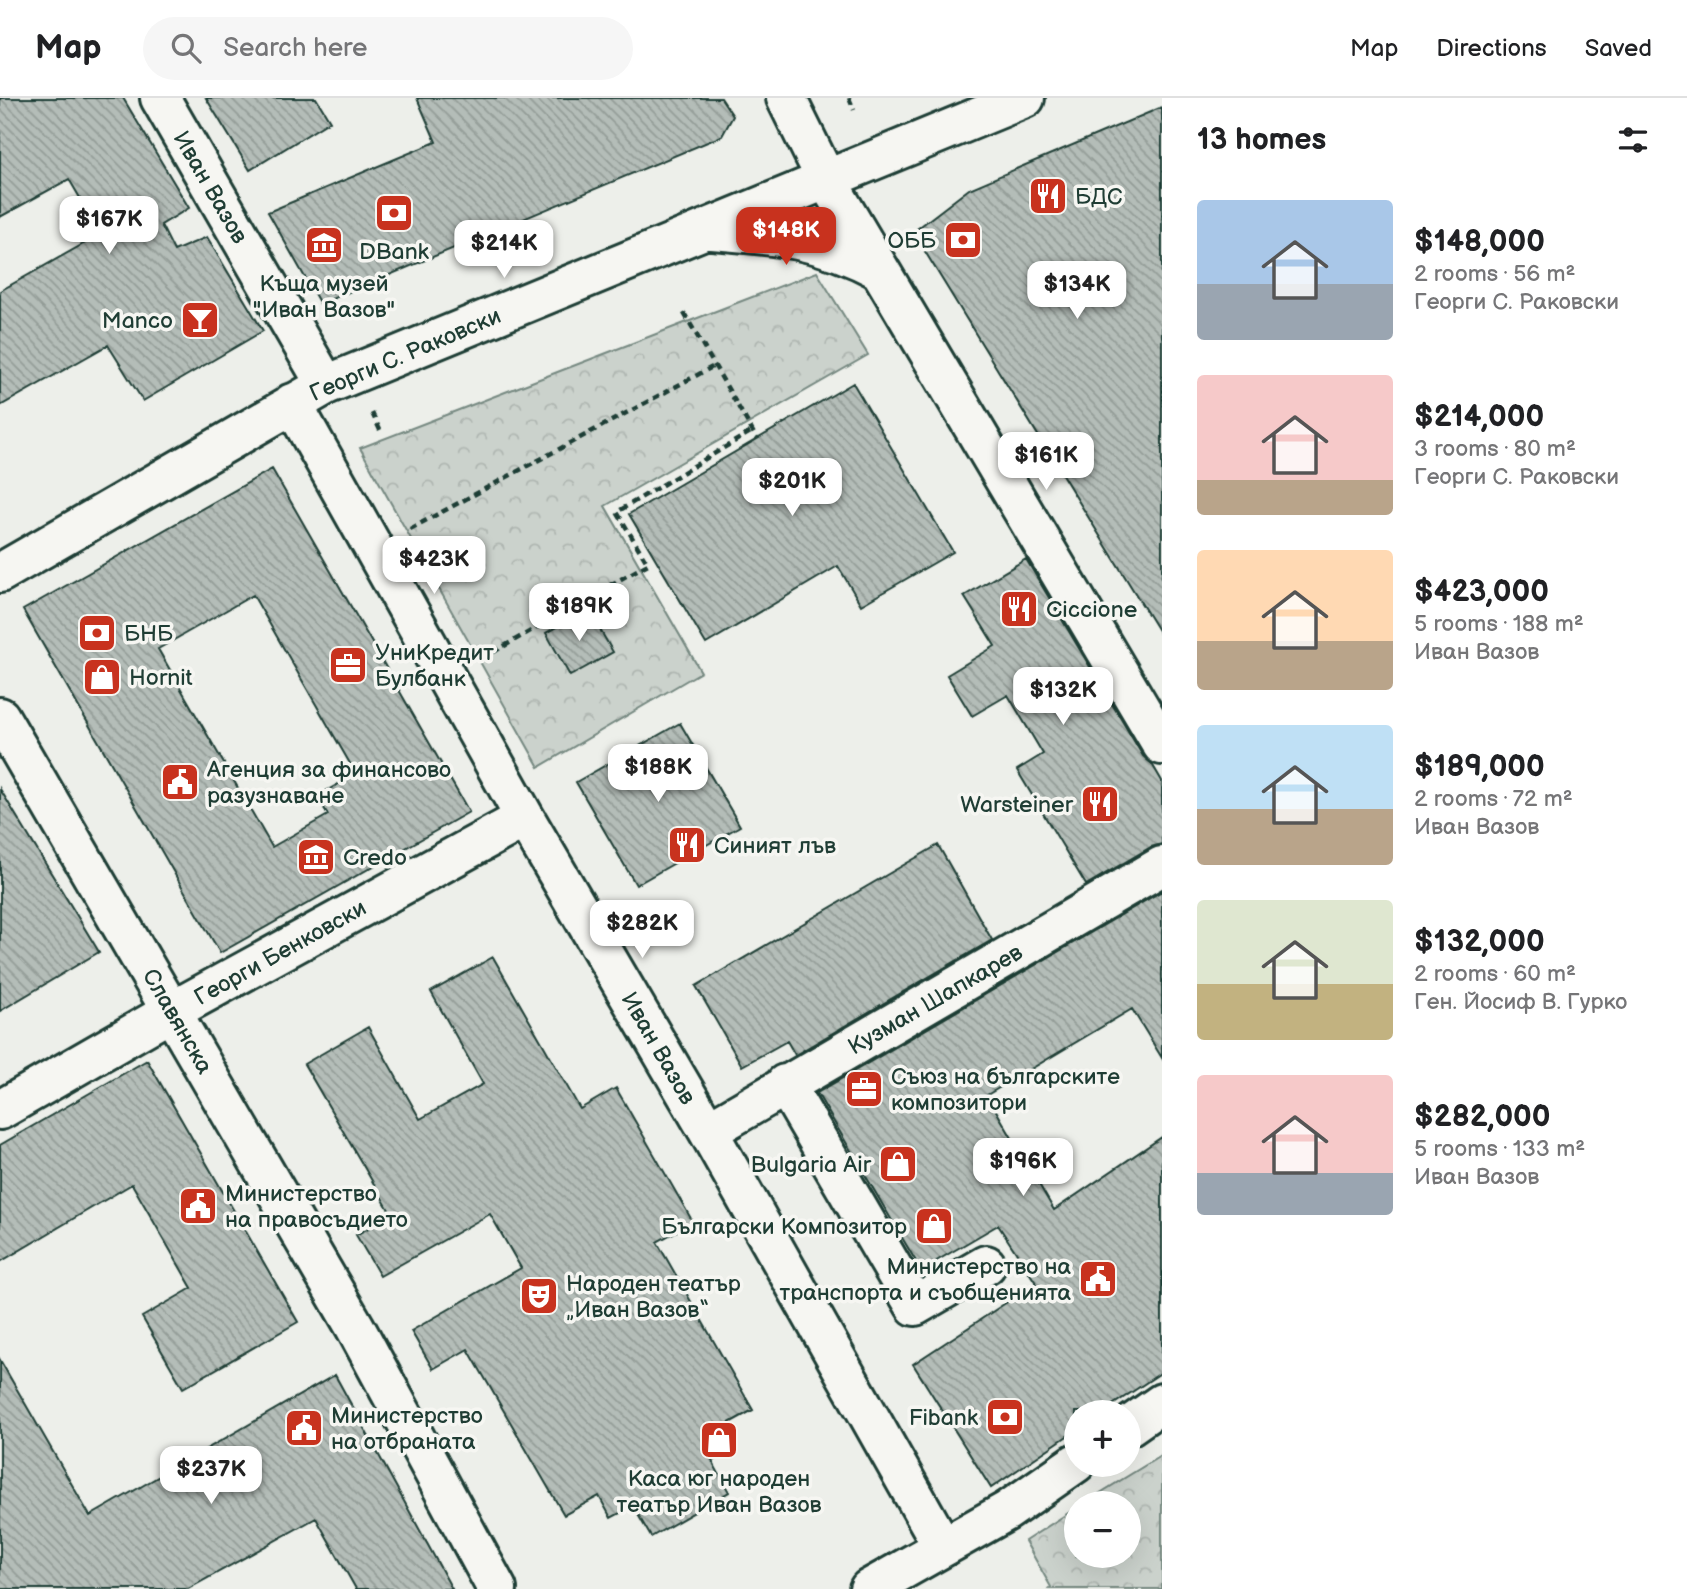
<!DOCTYPE html>
<html lang="en">
<head>
<meta charset="utf-8">
<style>
	body { margin:0; font-family:"Balsamiq Sans",sans-serif; background:#f6f6f6; color:#202124; height:100vh; display:flex; flex-direction:column; font-size:26px; white-space:nowrap }
	* { box-sizing:border-box; margin:0 }
	p { font-size:23px; color:#757577 }
	.icon { flex:none; width:38px; height:38px; fill:none; stroke:currentColor; stroke-width:2; stroke-linecap:round; stroke-linejoin:round }
	.map { position:relative; flex:1; overflow:hidden }
	.sheet { display:flex; flex-direction:column; background:#fff; width:525px }
	.sheet>* { flex:none }
	.fabs { position:absolute; left:1064px; top:1302px; display:grid; gap:14px }
	.fabs a { display:grid; place-items:center; width:77px; height:77px; border-radius:50%; background:#fff; box-shadow:0 7px 28px #0002; font-size:35px }
	.price { position:absolute; translate:-50% -60px; padding:0 16px; border-radius:14px; background:#fff; color:#222; font-size:23px; line-height:46px; filter:drop-shadow(0 2px 4px #0008) }
	.price::after { content:''; position:absolute; left:50%; top:42px; width:21px; height:16px; margin-left:-10px; background:inherit; clip-path:polygon(0 0,100% 0,50% 100%) }
	.price.selected { background:#c8321e; color:#fff }
	ul { padding:0; list-style:none }
	li { display:flex; align-items:center; gap:21px; height:175px; padding:0 35px }
	li span { display:grid; place-items:center; flex:none; width:196px; height:140px; border-radius:7px; color:#555 }
	li>.icon { margin-inline-start:auto }
	span .icon { width:84px; height:84px; fill:#fffc; stroke-width:1 }
	li b { font-size:30px }
	h2 { display:flex; justify-content:space-between; align-items:center; height:84px; padding:0 35px; font-size:30px }
	header { display:flex; align-items:center; gap:42px; box-sizing:border-box; height:98px; padding:0 35px; background:#fff; border-bottom:2px solid #e0e0e0 }
	header strong { font-size:33px }
	nav { display:flex; gap:38px; margin-inline-start:auto; font-size:24px }
	.search { width:490px; height:63px; background:#f6f6f6; display:flex; align-items:center; gap:18px; box-sizing:border-box; padding:0 24px; border-radius:38px; color:#757577; font-size:26px }
	main { display:flex; flex:1; min-height:0 }
	.map>svg:first-child { display:block }
</style>
</head>
<body>
<header>
<strong>Map</strong>
<div class="search"><svg class="icon" aria-label="search" viewBox="0 0 24 24"><circle cx="10" cy="10" r="6"/><path d="M15 15l6 6"/></svg>Search here</div>
<nav><a>Map</a><a>Directions</a><a>Saved</a></nav>
</header>
<main>
<div class="map">
<svg width="1162" height="1491" viewBox="0 0 1162 1491">
	<defs>
		<pattern id="park-crowns" width="20" height="18" patternUnits="userSpaceOnUse" patternTransform="scale(1.75)"><rect width="20" height="18" fill="#cbd2cc"/><path d="M2 6a3 3 0 1 1 6 0M12 15a3 3 0 1 1 6 0" fill="none" stroke="#aeb5b0"/></pattern>
		<pattern id="building-back-hatch" width="6" height="6" patternUnits="userSpaceOnUse" patternTransform="scale(1.75)"><rect width="6" height="6" fill="#b4bdb8"/><path d="M-1 5l2 2M0 0l6 6M5-1l2 2" fill="none" stroke="#929b96"/></pattern>
	</defs>
	<rect width="100%" height="100%" fill="#edefea"/>
	<filter id="ink" filterUnits="userSpaceOnUse"><feTurbulence type="fractalNoise" baseFrequency=".0143" numOctaves="2"/><feDisplacementMap in="SourceGraphic" scale="14" xChannelSelector="R" yChannelSelector="G"/><feConvolveMatrix kernelMatrix="1 2 1 2 8 2 1 2 1" color-interpolation-filters="sRGB"/></filter>
	<g filter="url(#ink)">
		<!-- park -->
		<path fill="url(#park-crowns)" stroke="#758880" stroke-width="2" d="M817,174L868,257L605,408L701,574L539,669L360,350Z
			M1162,1357V1491H1049L1051,1489L1025,1443L1076,1410V1458H1129V1405H1084Z"/>
		<!-- building -->
		<path fill="url(#building-back-hatch)" stroke="#1f3d34" stroke-width="2" fill-rule="evenodd" d="M0,0H123L189,110L161,127L174,153L207,139L263,233L143,303L108,247L0,308V193L101,136L69,81L0,119Z
			M206,0H316L330,23L250,72Z
			M417,0H721L733,18L722,38L320,206L268,114L436,44Z
			M1162,9V539L913,134L969,91Z
			M853,285L953,454L861,507L838,468L706,546L629,416Z
			M272,371L469,714L220,855L23,512ZM253,497L356,676L317,698L328,717L272,749L158,551Z
			M1026,461L1143,658L1152,666L1162,683V746L1151,749L1086,787L1017,672L1043,656L1008,597L972,618L947,577L995,548L964,498Z
			M588,511L613,554L570,578L546,535Z
			M680,625L740,728L636,787L576,684Z
			M0,691L99,854L0,913Z
			M938,747L992,842L795,957L787,943L742,968L696,888Z
			M1162,793V960L1132,911L987,997L1054,1112L1162,1039V1274L1102,1314H1076V1332L991,1390L913,1266L1036,1185L998,1127L921,1172L817,995Z
			M493,859L580,1011L616,990L693,1124L657,1144L753,1312L722,1329L734,1351L712,1363L729,1394L651,1439L633,1408L611,1420L599,1398L564,1417L468,1251L433,1271L411,1233L521,1170L490,1116L380,1178L356,1137L392,1117L304,966L368,929L420,1021L483,986L431,894Z
			M147,962L298,1224L183,1290L142,1219L192,1190L132,1086L0,1164V1047Z
			M0,1262L90,1418L335,1277L452,1491H356L316,1420L188,1491H0Z"/>
		<g fill="none" stroke-linecap="round" stroke-linejoin="round">
			<defs>
				<path id="minor" d="M160,0L326,287
					M786,0L826,81L1162,647
					M710,132C776,137 820,140 880,172
					M292,305L525,720L708,1033L943,1449
					M0,475L326,287L1025,0
					M0,619L355,1229L497,1491
					M785,986L915,1208L986,1167
					M0,1012L172,913L525,720
					M708,1033L1162,768
					M1129,1328L1162,1305
					M869,1491L1007,1413L1076,1365"/>
			</defs>
			<!-- minor casing -->
			<use href="#minor" stroke="#1f3d34" stroke-width="44"/>
			<!-- path -->
			<path stroke="#1f3d34" stroke-width="4.5" stroke-dasharray="7 5" stroke-linecap="butt" d="M849,0L854,12
				M684,215L757,341
				M372,315L380,332
				M410,431L714,268
				M610,487L648,466L617,414L752,333
				M483,560L589,500"/>
			<!-- minor -->
			<use href="#minor" stroke="#f6f6f2" stroke-width="38"/>
		</g>
	</g>
	<!-- icons -->
	<defs>
		<symbol id="restaurant-square" viewBox="-11 -11 22 22"><rect x="-9" y="-9" width="18" height="18" rx="4" fill="#c8321e" stroke="#f6f6f2"/><path d="M-5-6h1v4h1v-4h1v4h1v-4h1v5L-1.5 .5V6h-2V.5L-5-1ZM5-6V6H3V1.5H1.5Q1.5-4 5-6Z" fill="#fff"/></symbol>
		<symbol id="bank-square" viewBox="-11 -11 22 22"><rect x="-9" y="-9" width="18" height="18" rx="4" fill="#c8321e" stroke="#f6f6f2"/><path d="M-6-4H6V4H-6ZM0-2.3a2.3 2.3 0 1 0 0 4.6a2.3 2.3 0 1 0 0-4.6Z" fill="#fff"/></symbol>
		<symbol id="museum-square" viewBox="-11 -11 22 22"><rect x="-9" y="-9" width="18" height="18" rx="4" fill="#c8321e" stroke="#f6f6f2"/><path d="M0-6L6-3V-2H-6V-3ZM-5-1h2V3h-2ZM-1-1h2V3h-2ZM3-1h2V3H3ZM-6 4H6V6H-6Z" fill="#fff"/></symbol>
		<symbol id="bar-square" viewBox="-11 -11 22 22"><rect x="-9" y="-9" width="18" height="18" rx="4" fill="#c8321e" stroke="#f6f6f2"/><path d="M-6-5H6L.8 .8V4.5H3.5V6h-7V4.5H-.8V.8Z" fill="#fff"/></symbol>
		<symbol id="office-square" viewBox="-11 -11 22 22"><rect x="-9" y="-9" width="18" height="18" rx="4" fill="#c8321e" stroke="#f6f6f2"/><path d="M-6-3h4V-5.5h4V-3h4V5H-6ZM-1-4.5V-3h2v-1.5ZM-6 0V1H6V0Z" fill="#fff"/></symbol>
		<symbol id="shop-square" viewBox="-11 -11 22 22"><rect x="-9" y="-9" width="18" height="18" rx="4" fill="#c8321e" stroke="#f6f6f2"/><path d="M-5-2.5h2.3a2.7 3.5 0 0 1 5.4 0H5L5.5 6h-11ZM-1.5-2.5h3a1.5 2.3 0 0 0-3 0Z" fill="#fff"/></symbol>
		<symbol id="civic-square" viewBox="-11 -11 22 22"><rect x="-9" y="-9" width="18" height="18" rx="4" fill="#c8321e" stroke="#f6f6f2"/><path d="M-.6-6.5H3V-4.5H.6V-3L4-1V1h2V6H-6V1h2V-1L-.6-3ZM-1.2 2.5V6h2.4V2.5Z" fill="#fff"/></symbol>
		<symbol id="theatre-square" viewBox="-11 -11 22 22"><rect x="-9" y="-9" width="18" height="18" rx="4" fill="#c8321e" stroke="#f6f6f2"/><path d="M-5-5.5Q0-4 5-5.5V0Q5 5 0 6Q-5 5-5 0ZM-3.3-2.5H-1v1.5H-3.3ZM1-2.5H3.3v1.5H1ZM-2.8 1Q0 5.5 2.8 1Z" fill="#fff"/></symbol>
	</defs>
	<g fill-rule="evenodd">
		<use href="#restaurant-square" x="1026" y="76" width="44" height="44"/>
		<use href="#bank-square" x="372" y="93" width="44" height="44"/>
		<use href="#bank-square" x="941" y="120" width="44" height="44"/>
		<use href="#museum-square" x="302" y="125" width="44" height="44"/>
		<use href="#bar-square" x="178" y="200" width="44" height="44"/>
		<use href="#restaurant-square" x="997" y="489" width="44" height="44"/>
		<use href="#bank-square" x="75" y="513" width="44" height="44"/>
		<use href="#office-square" x="326" y="545" width="44" height="44"/>
		<use href="#shop-square" x="80" y="557" width="44" height="44"/>
		<use href="#civic-square" x="158" y="662" width="44" height="44"/>
		<use href="#restaurant-square" x="1078" y="684" width="44" height="44"/>
		<use href="#restaurant-square" x="665" y="725" width="44" height="44"/>
		<use href="#museum-square" x="294" y="737" width="44" height="44"/>
		<use href="#office-square" x="842" y="969" width="44" height="44"/>
		<use href="#shop-square" x="876" y="1044" width="44" height="44"/>
		<use href="#civic-square" x="176" y="1086" width="44" height="44"/>
		<use href="#shop-square" x="912" y="1106" width="44" height="44"/>
		<use href="#civic-square" x="1076" y="1159" width="44" height="44"/>
		<use href="#theatre-square" x="517" y="1176" width="44" height="44"/>
		<use href="#bank-square" x="983" y="1297" width="44" height="44"/>
		<use href="#civic-square" x="282" y="1308" width="44" height="44"/>
		<use href="#shop-square" x="697" y="1320" width="44" height="44"/>
	</g>
	<g text-anchor="middle" stroke-width="7" stroke-linejoin="round" paint-order="stroke">
		<!-- street labels -->
		<g font-size="23" fill="#1f3d34" stroke="#f6f6f2">
			<text transform="translate(211 89) rotate(60)" y="8">Иван Вазов</text>
			<text transform="translate(405 256) rotate(-23)" y="8">Георги С. Раковски</text>
			<text transform="translate(280 854) rotate(-29)" y="8">Георги Бенковски</text>
			<text transform="translate(935 901) rotate(-30)" y="8">Кузман Шапкарев</text>
			<text transform="translate(178 923) rotate(60)" y="8">Славянска</text>
			<text transform="translate(659 950) rotate(60)" y="8">Иван Вазов</text>
		</g>
		<!-- poi labels -->
		<g font-size="23" fill="#1f3d34" stroke="#f6f6f2" text-anchor="start">
			<text x="1075" y="106">БДС</text>
			<text x="936" y="150" text-anchor="end">ОББ</text>
			<text x="394" y="161" text-anchor="middle">DBank</text>
			<text x="324" y="193" text-anchor="middle">Къща музей<tspan x="324" dy="26">"Иван Вазов"</tspan></text>
			<text x="173" y="230" text-anchor="end">Manco</text>
			<text x="1046" y="519">Ciccione</text>
			<text x="124" y="543">БНБ</text>
			<text x="375" y="562">УниКредит<tspan x="375" dy="26">Булбанк</tspan></text>
			<text x="129" y="587">Hornit</text>
			<text x="207" y="679">Агенция за финансово<tspan x="207" dy="26">разузнаване</tspan></text>
			<text x="1073" y="714" text-anchor="end">Warsteiner</text>
			<text x="714" y="755">Синият лъв</text>
			<text x="343" y="767">Credo</text>
			<text x="891" y="986">Съюз на българските<tspan x="891" dy="26">композитори</tspan></text>
			<text x="871" y="1074" text-anchor="end">Bulgaria Air</text>
			<text x="225" y="1103">Министерство<tspan x="225" dy="26">на правосъдието</tspan></text>
			<text x="907" y="1136" text-anchor="end">Български Композитор</text>
			<text x="1071" y="1176" text-anchor="end">Министерство на<tspan x="1071" dy="26">транспорта и съобщенията</tspan></text>
			<text x="566" y="1193">Народен театър<tspan x="566" dy="26">„Иван Вазов“</tspan></text>
			<text x="331" y="1325">Министерство<tspan x="331" dy="26">на отбраната</tspan></text>
			<text x="978" y="1327" text-anchor="end">Fibank</text>
			<text x="719" y="1388" text-anchor="middle">Каса юг народен<tspan x="719" dy="26">театър Иван Вазов</tspan></text>
		</g>
	</g>
</svg>
<div class="fabs">
<a>+</a>
<a>−</a>
</div>
<b class="price" style="left:109px;top:158px">$167K</b>
<b class="price selected" style="left:786px;top:169px">$148K</b>
<b class="price" style="left:504px;top:182px">$214K</b>
<b class="price" style="left:1077px;top:223px">$134K</b>
<b class="price" style="left:1046px;top:394px">$161K</b>
<b class="price" style="left:792px;top:420px">$201K</b>
<b class="price" style="left:434px;top:498px">$423K</b>
<b class="price" style="left:579px;top:545px">$189K</b>
<b class="price" style="left:1063px;top:629px">$132K</b>
<b class="price" style="left:658px;top:706px">$188K</b>
<b class="price" style="left:642px;top:862px">$282K</b>
<b class="price" style="left:1023px;top:1100px">$196K</b>
<b class="price" style="left:211px;top:1408px">$237K</b>
</div>
<section class="sheet">
<h2>13 homes<svg class="icon" aria-label="filters" viewBox="0 0 24 24"><path d="M4 7h16M4 17h16"/><circle cx="9" cy="7" r="2"/><circle cx="15" cy="17" r="2"/></svg></h2>
<ul>
<li><span style="background:linear-gradient(#a9c7e8 60%,#9aa5b1 0)"><svg class="icon" aria-label="home" viewBox="0 0 24 24"><path d="M3 11l9-7 9 7M6 9v11h12V9"/></svg></span><div><b>$148,000</b><p>2 rooms · 56 m²</p><p>Георги С. Раковски</p></div></li>
<li><span style="background:linear-gradient(#f6c9c9 75%,#b9a48a 0)"><svg class="icon" aria-label="home" viewBox="0 0 24 24"><path d="M3 11l9-7 9 7M6 9v11h12V9"/></svg></span><div><b>$214,000</b><p>3 rooms · 80 m²</p><p>Георги С. Раковски</p></div></li>
<li><span style="background:linear-gradient(#ffd9b3 65%,#b9a48a 0)"><svg class="icon" aria-label="home" viewBox="0 0 24 24"><path d="M3 11l9-7 9 7M6 9v11h12V9"/></svg></span><div><b>$423,000</b><p>5 rooms · 188 m²</p><p>Иван Вазов</p></div></li>
<li><span style="background:linear-gradient(#bfe0f5 60%,#b9a48a 0)"><svg class="icon" aria-label="home" viewBox="0 0 24 24"><path d="M3 11l9-7 9 7M6 9v11h12V9"/></svg></span><div><b>$189,000</b><p>2 rooms · 72 m²</p><p>Иван Вазов</p></div></li>
<li><span style="background:linear-gradient(#dfe7d0 60%,#c2b280 0)"><svg class="icon" aria-label="home" viewBox="0 0 24 24"><path d="M3 11l9-7 9 7M6 9v11h12V9"/></svg></span><div><b>$132,000</b><p>2 rooms · 60 m²</p><p>Ген. Йосиф В. Гурко</p></div></li>
<li><span style="background:linear-gradient(#f6c9c9 70%,#9aa5b1 0)"><svg class="icon" aria-label="home" viewBox="0 0 24 24"><path d="M3 11l9-7 9 7M6 9v11h12V9"/></svg></span><div><b>$282,000</b><p>5 rooms · 133 m²</p><p>Иван Вазов</p></div></li>
</ul>
</section>
</main>
</body>
</html>
